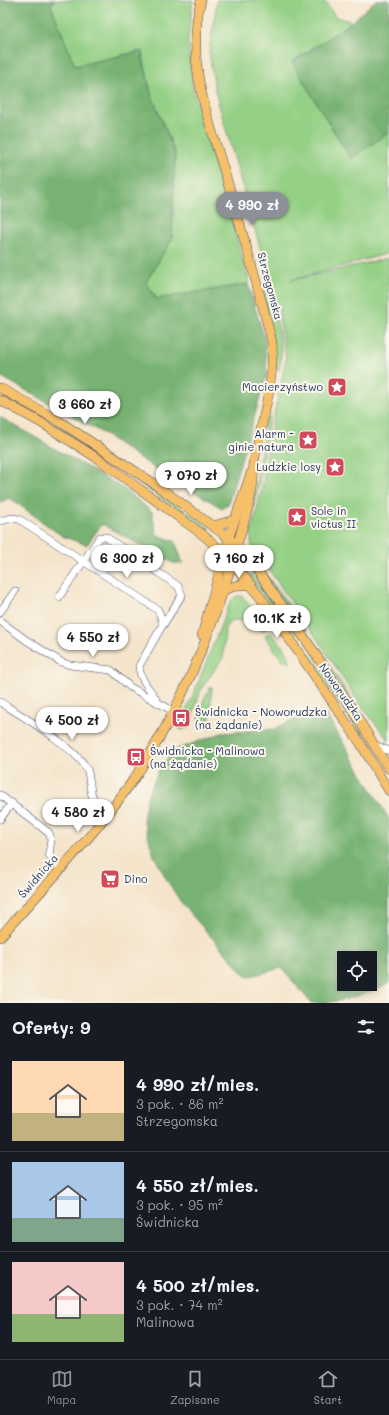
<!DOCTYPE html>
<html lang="pl">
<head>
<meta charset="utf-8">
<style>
	body { margin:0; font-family:Mali,sans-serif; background:#242831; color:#f1f3f6; height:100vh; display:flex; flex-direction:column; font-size:15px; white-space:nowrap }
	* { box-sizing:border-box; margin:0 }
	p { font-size:13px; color:#9ea1a6 }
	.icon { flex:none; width:22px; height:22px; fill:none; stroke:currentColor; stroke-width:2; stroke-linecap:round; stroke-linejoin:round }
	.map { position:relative; height:1003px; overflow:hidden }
	.sheet { display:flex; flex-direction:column; background:#171b24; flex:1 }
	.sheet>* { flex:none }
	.fabs { position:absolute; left:337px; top:951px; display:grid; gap:8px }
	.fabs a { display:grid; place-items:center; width:40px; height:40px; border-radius:0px; background:#171b24; box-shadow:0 2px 10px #0003; font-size:20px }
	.price { position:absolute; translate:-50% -34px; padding:0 9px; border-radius:14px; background:#fff; color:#222; font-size:13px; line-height:26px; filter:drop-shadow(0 1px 2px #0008) }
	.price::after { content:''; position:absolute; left:50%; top:24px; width:12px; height:9px; margin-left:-6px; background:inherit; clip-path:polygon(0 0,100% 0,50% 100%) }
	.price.selected { background:#8c9099; color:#fff }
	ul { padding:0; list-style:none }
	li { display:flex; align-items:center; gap:12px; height:100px; padding:0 12px }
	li+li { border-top:1px solid #363941 }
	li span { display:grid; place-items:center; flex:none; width:112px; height:80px; border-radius:0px; color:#555 }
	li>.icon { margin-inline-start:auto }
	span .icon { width:48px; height:48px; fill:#fffc; stroke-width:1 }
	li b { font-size:17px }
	h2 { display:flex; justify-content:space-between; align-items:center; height:48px; padding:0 12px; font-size:17px }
	.tab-bar { display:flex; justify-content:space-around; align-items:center; height:56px; border-top:1px solid #363941; background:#171b24; font-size:11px; color:#9ea1a6 }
	.tab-bar a { display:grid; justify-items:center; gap:2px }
	.tab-bar .selected { color:#8c9099 }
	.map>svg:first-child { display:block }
</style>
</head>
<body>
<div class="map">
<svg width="389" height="1003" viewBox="0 0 389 1003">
	<rect width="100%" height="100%" fill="#fbf7ec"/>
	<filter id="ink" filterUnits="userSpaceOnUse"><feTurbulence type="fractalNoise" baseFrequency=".025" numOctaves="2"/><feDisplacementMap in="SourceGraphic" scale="8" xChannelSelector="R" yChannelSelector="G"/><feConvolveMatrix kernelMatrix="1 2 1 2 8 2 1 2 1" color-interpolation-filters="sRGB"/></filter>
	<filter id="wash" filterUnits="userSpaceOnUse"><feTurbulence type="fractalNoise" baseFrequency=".012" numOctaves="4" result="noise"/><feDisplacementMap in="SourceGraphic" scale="16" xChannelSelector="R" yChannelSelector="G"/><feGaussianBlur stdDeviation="0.9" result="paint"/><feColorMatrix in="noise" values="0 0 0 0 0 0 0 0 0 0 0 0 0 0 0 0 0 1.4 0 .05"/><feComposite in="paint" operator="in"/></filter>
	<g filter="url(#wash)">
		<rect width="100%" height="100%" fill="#f4e4ca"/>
		<!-- green -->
		<path fill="#94d085" stroke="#588072" d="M55,0H193L188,38L193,89L249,281L248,284L157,299L146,282L172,239L175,153L151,94L142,51L75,66L51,5Z
			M217,0H323L336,17L350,21L348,25L292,62L351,159L389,132V253L289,281L389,258V741L357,700L320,643L251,544V533L262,489L271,429L286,359L278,310L215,91L209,52Z
			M266,291H268C275,316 286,345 279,371L276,368L264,295Z
			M0,392C73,434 142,479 210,528L209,531L61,430L0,395Z
			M270,414L258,489L251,514L266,416Z
			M260,567L293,610L371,729L370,730Z
			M251,574L319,666L364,734L362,736L249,576Z
			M236,596H242L245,599L267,628L262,631L257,624L236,620L231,621L225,628L223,658L201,689L189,727L182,730L179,729V726L194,693L230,602Z
			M270,632C278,643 289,649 290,663L282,660L265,636Z
			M212,686L209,728L201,727L198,723C201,711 203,695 212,686Z"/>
		<!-- forest -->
		<path fill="#77b272" stroke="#497068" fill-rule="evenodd" d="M0,0H55L51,5L75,66L141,51L151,94L175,153L172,239L146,282L156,299L248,284L265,340L267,374L228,504L222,508L162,473L101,432L0,376Z
			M376,0H389V132L351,159L292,63L348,25Z
			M0,417L123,488L152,512L157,535L175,541L183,563H173L102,524L87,545L62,536L10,498L0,502Z
			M309,712L326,714L389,819V984C359,996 343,1003 311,1003L282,968L247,977L182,904L167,880L154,856L143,819L147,797L160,767L175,750L222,733L274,729ZM344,958H370V984H344Z"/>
	</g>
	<g filter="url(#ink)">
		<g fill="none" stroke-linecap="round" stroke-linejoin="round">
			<defs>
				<path id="minor" d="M0,521L12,518L19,519L158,610L162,620V626L139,666C140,682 152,690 158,703
					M59,597L100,537H106L178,586L182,595L163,625
					M0,612L15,591
					M0,621L26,640L61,662L70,665L111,670L130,687L173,711
					M0,702C22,716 75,747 87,769C89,774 89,779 90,784C91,799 96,805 106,815
					M375,745L389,751
					M0,795L49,833L51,839L49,855L60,869
					M0,819L12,803"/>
				<path id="major" d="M0,388L59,421L156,485L229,538L256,569L286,611L346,699L389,769
					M0,400L40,422L97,458L202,534L224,553L260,596L359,741L389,791
					M213,526L234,520
					M224,590L238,585H251
					M202,635L230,534L251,473
					M0,937C44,887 92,838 131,783C177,717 210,637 233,560C239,536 248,513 252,489C254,480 253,471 254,462C261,422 275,383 272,342C259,290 244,238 229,187C211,123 184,68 201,0"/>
			</defs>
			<!-- minor casing -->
			<use href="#minor" stroke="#3c4a6e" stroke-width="8"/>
			<!-- major casing -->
			<use href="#major" stroke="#3c4a6e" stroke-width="10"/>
			<!-- minor -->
			<use href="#minor" stroke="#fff" stroke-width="7"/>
			<!-- major -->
			<use href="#major" stroke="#f6c06b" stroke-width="9"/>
		</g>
	</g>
	<!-- icons -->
	<defs>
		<symbol id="sight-square" viewBox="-11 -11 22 22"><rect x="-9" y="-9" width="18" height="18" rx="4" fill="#d1495b" stroke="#fbf7ec"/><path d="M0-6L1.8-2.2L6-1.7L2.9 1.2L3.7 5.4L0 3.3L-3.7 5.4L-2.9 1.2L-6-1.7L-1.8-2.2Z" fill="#fff"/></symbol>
		<symbol id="bus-square" viewBox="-11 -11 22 22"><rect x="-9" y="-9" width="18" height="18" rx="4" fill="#d1495b" stroke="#fbf7ec"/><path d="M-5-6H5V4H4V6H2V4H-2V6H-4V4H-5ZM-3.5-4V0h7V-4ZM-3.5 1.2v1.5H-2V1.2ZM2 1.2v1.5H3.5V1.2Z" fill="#fff"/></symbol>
		<symbol id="supermarket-square" viewBox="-11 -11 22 22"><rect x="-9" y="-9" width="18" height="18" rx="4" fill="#d1495b" stroke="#fbf7ec"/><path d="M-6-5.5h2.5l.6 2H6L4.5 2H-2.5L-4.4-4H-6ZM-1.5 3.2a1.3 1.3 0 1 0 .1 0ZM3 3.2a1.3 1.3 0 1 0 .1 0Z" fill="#fff"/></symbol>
	</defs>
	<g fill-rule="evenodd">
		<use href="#sight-square" x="326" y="376" width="22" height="22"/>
		<use href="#sight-square" x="297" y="429" width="22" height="22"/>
		<use href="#sight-square" x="324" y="456" width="22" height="22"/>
		<use href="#sight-square" x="286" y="506" width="22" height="22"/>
		<use href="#bus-square" x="170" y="707" width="22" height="22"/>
		<use href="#bus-square" x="125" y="746" width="22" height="22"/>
		<use href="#supermarket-square" x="99" y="868" width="22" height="22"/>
	</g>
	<g text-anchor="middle" stroke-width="4" stroke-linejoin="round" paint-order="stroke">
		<!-- street labels -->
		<g font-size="11" fill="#1b2f5e" stroke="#fbf7ec">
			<text transform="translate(270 286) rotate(75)" y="4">Strzegomska</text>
			<text transform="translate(341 692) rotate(55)" y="4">Noworudzka</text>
			<text transform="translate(38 876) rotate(-49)" y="4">Świdnicka</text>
		</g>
		<!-- poi labels -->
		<g font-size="11" fill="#1b2f5e" stroke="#fbf7ec" text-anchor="start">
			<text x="323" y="391" text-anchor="end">Macierzyństwo</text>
			<text x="294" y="438" text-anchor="end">Alarm -<tspan x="294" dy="13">ginie natura</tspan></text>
			<text x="321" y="471" text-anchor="end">Ludzkie losy</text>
			<text x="311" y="515">Sole in<tspan x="311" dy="13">victus II</tspan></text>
			<text x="195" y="716">Świdnicka - Noworudzka<tspan x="195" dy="13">(na żądanie)</tspan></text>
			<text x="150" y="755">Świdnicka - Malinowa<tspan x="150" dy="13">(na żądanie)</tspan></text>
			<text x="124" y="883">Dino</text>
		</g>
	</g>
</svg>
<div class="fabs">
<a><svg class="icon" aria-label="locate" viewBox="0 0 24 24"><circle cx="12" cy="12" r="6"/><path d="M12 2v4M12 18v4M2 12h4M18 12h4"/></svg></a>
</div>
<b class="price selected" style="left:252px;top:226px">4 990 zł</b>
<b class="price" style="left:85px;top:425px">3 660 zł</b>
<b class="price" style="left:191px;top:496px">7 070 zł</b>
<b class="price" style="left:127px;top:579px">6 300 zł</b>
<b class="price" style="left:239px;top:579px">7 160 zł</b>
<b class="price" style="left:277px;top:639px">10.1K zł</b>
<b class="price" style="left:93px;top:658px">4 550 zł</b>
<b class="price" style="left:72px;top:741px">4 500 zł</b>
<b class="price" style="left:78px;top:833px">4 580 zł</b>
</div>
<section class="sheet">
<h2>Oferty: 9<svg class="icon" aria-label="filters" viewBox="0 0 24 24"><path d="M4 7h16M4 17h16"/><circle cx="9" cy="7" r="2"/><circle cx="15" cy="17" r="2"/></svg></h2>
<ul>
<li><span style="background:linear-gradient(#ffd9b3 65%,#c2b280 0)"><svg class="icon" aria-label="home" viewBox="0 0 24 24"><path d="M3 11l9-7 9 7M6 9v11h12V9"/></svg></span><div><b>4 990 zł/mies.</b><p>3 pok. · 86 m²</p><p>Strzegomska</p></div></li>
<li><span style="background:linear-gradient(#a9c7e8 70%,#7fa58c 0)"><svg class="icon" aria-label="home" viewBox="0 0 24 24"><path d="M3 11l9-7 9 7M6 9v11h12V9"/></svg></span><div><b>4 550 zł/mies.</b><p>3 pok. · 95 m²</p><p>Świdnicka</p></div></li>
<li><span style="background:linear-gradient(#f6c9c9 65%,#8fb573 0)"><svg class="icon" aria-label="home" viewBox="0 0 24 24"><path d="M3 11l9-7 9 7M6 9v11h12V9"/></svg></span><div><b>4 500 zł/mies.</b><p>3 pok. · 74 m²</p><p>Malinowa</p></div></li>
</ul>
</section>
<nav class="tab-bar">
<a class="selected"><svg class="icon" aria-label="map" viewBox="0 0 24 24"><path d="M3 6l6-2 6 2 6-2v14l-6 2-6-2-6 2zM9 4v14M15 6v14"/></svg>Mapa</a>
<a><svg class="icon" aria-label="saved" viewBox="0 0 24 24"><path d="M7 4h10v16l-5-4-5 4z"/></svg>Zapisane</a>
<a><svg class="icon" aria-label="home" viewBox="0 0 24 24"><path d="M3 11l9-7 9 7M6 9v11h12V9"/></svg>Start</a>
</nav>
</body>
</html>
